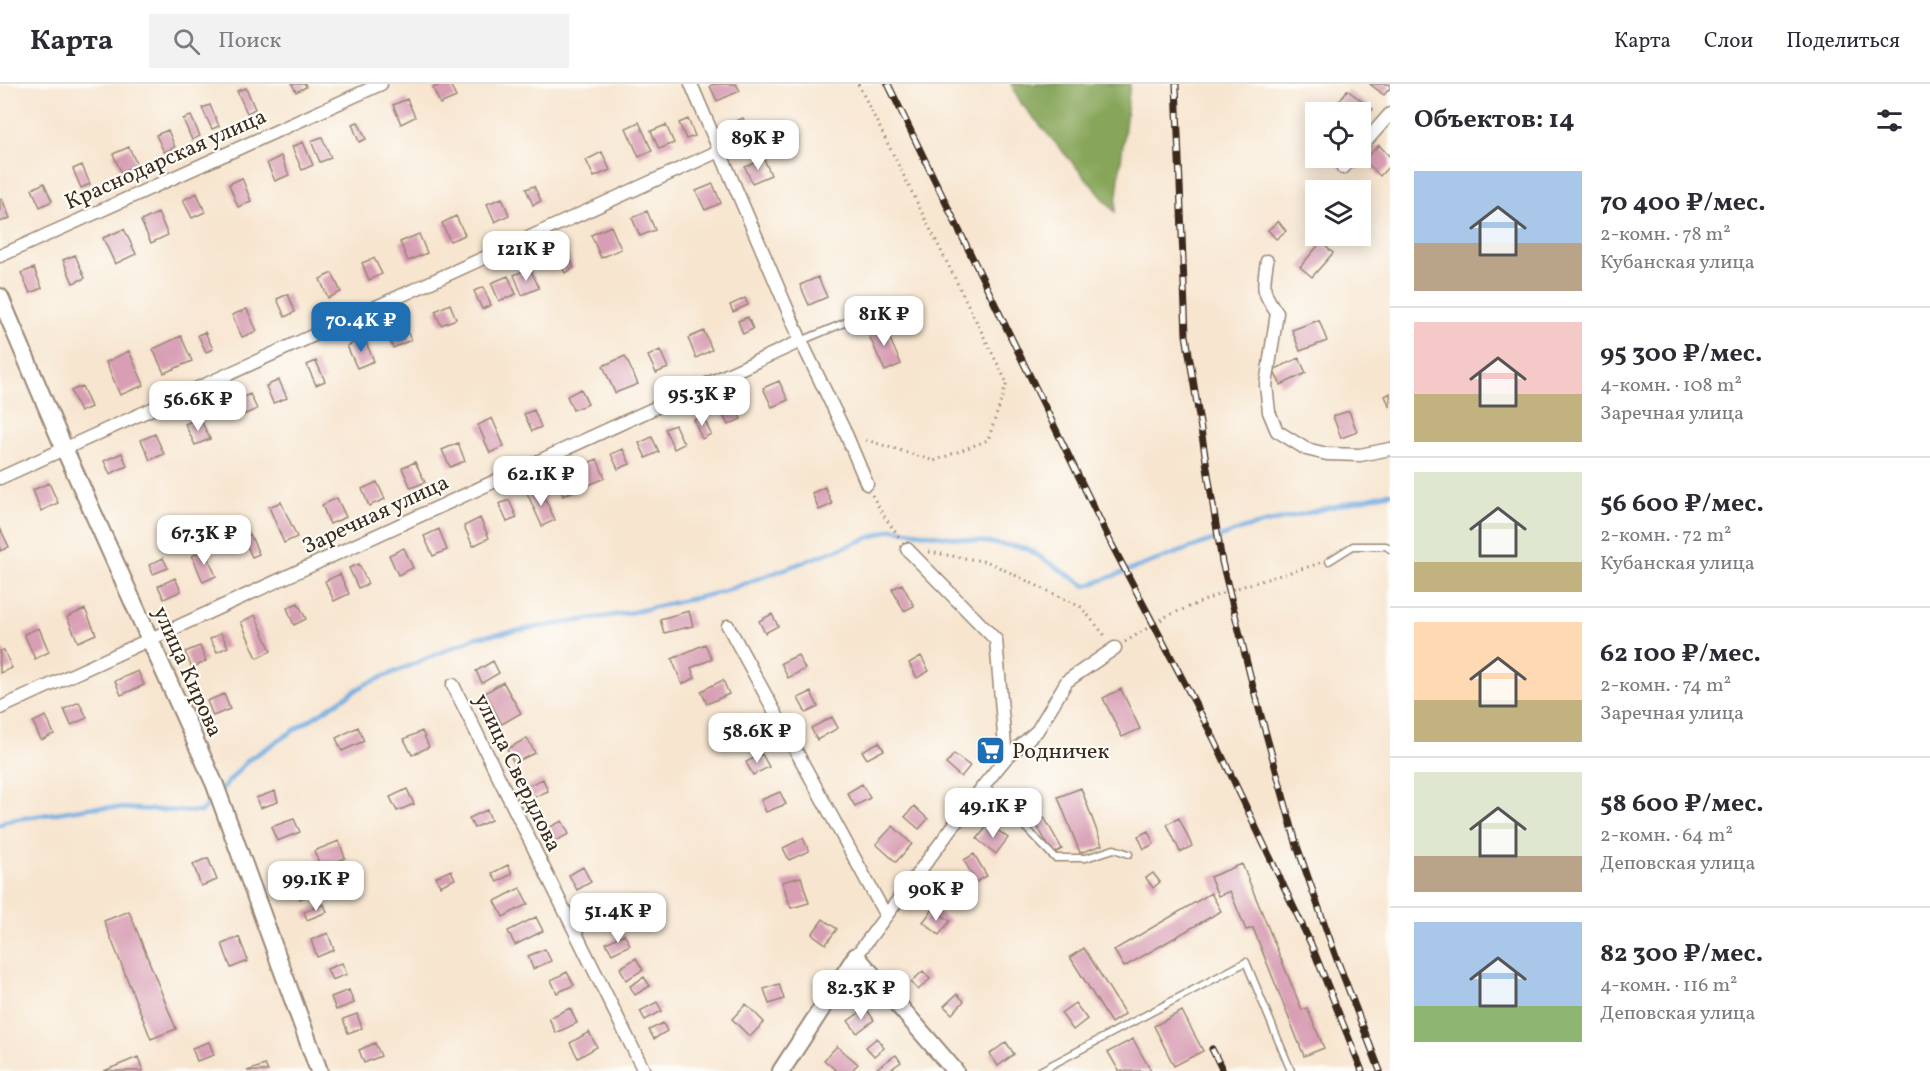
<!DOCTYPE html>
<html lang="ru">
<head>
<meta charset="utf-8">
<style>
	body { margin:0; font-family:Vollkorn,serif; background:#f2f2f3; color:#2b2b33; height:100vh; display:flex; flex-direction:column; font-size:22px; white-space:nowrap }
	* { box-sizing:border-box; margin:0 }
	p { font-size:20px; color:#7c7c81 }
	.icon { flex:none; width:33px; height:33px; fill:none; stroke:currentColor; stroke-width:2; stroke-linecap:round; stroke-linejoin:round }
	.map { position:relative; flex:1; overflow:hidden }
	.sheet { display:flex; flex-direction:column; background:#fff; width:540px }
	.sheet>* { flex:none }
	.fabs { position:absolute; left:1305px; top:18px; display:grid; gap:12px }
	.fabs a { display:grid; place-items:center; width:66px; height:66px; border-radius:0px; background:#fff; box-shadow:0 3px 15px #0003; font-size:30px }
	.price { position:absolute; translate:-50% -51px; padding:0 14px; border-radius:12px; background:#fff; color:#222; font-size:20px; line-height:39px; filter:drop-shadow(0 2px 3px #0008) }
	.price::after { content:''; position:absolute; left:50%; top:36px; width:18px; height:14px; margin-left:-9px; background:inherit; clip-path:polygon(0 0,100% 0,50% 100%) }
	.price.selected { background:#1f6fb2; color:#fff }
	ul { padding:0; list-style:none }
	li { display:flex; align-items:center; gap:18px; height:150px; padding:0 24px }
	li+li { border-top:2px solid #e1e1e2 }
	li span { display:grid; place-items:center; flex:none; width:168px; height:120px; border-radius:0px; color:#555 }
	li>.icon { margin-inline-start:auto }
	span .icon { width:72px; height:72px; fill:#fffc; stroke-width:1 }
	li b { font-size:26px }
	h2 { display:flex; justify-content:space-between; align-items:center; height:72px; padding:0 24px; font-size:26px }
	header { display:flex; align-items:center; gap:36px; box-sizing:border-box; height:84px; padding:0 30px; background:#fff; border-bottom:2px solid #e1e1e2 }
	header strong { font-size:28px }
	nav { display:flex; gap:33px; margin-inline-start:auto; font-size:21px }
	.search { width:420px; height:54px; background:#f2f2f3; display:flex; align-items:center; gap:15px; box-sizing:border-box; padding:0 21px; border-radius:0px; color:#7c7c81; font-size:22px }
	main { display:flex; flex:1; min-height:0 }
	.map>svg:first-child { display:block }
</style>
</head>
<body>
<header>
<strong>Карта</strong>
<div class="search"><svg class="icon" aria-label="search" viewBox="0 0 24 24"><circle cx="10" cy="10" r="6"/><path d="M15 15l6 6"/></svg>Поиск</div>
<nav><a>Карта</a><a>Слои</a><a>Поделиться</a></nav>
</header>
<main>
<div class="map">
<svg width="1390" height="987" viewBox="0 0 1390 987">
	<rect width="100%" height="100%" fill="#fdfcf7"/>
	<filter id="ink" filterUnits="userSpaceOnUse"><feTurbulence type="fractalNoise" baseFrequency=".0167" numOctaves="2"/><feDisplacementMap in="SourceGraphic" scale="12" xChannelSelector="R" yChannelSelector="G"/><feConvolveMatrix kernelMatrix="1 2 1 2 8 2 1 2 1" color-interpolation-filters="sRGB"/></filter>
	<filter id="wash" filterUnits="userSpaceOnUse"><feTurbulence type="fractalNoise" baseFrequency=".008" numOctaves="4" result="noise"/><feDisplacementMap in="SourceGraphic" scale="24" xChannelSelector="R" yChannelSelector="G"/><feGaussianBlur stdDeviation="1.35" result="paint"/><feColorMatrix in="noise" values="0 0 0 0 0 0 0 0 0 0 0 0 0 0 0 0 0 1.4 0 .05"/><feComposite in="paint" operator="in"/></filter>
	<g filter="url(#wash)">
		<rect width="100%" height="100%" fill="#f7e5cf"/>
		<!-- forest -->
		<path fill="#87a65a" stroke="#61683c" stroke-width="1.5" d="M1011,0H1130L1115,128L1021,19Z"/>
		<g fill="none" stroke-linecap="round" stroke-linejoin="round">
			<!-- stream -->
			<path stroke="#6faae0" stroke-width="4.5" d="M220,707L248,676L364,601L477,553L628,529L722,508L893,445L1026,464L1086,502L1245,444L1390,409
				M0,741L5,737L95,723L200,728L215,713"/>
		</g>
		<g id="blocks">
			<!-- building -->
			<path fill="#d89eb4" d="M292,0H305L306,3L296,8Z
				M441,0H450L456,13L440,20L433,4Z
				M714,0H736L740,7L717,17L710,2Z
				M1370,0H1390V4L1384,11Z
				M246,4L255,25L247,29L237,7Z
				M1347,6L1373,25L1364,38L1360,36V28H1351L1338,19Z
				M407,15L415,33L401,40L393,21Z
				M210,21L219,42L212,45L202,24Z
				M191,32L200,52L192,56L183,35Z
				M743,34L750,50L734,57L728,41Z
				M688,35L695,52L686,55L679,39Z
				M358,38L366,55L359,58L352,40Z
				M639,38L652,67L639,73L626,44Z
				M666,41L674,59L659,65L651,47Z
				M168,46L175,63L164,68L156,51Z
				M322,53L331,74L320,78L311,57Z
				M303,58L313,81L302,86L292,63Z
				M1379,61L1390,73V81L1380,92L1364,76Z
				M129,63L137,81L121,88L113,70Z
				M602,68L610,86L594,93L586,76Z
				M281,72L289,91L275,97L267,79Z
				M764,75L771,91L752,99L745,83Z
				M82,81L90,100L81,104L73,85Z
				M242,94L251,117L238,123L229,100Z
				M44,99L52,117L40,123L32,105Z
				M713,100L721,119L705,126L696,107Z
				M534,102L541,117L533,121L526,105Z
				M197,109L205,128L192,134L183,116Z
				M502,114L509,131L495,138L487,120Z
				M2,115L10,134L0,138V116Z
				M647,127L655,146L640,152L632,134Z
				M158,129L168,151L151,159L141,137Z
				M456,132L465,151L450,157L442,139Z
				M1278,137L1286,147L1276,155L1268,146Z
				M611,142L621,165L601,174L591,151Z
				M124,145L136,170L115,180L103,154Z
				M419,150L427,169L408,177L400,158Z
				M1321,158L1333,169L1312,193L1300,183Z
				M566,165L574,184L565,189L556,170Z
				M75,171L85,194L73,199L63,176Z
				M374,174L382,190L369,196L362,179Z
				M34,184L42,204L30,209L21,189Z
				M530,184L539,204L522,211L514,191Z
				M332,189L341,208L328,214L320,195Z
				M508,192L516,210L499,217L491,199Z
				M818,193L827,213L809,221L800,201Z
				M483,203L491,221L482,225L474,207Z
				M288,210L295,228L285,233L277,215Z
				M745,214L748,221L733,228L730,221Z
				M450,220L456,235L441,241L435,227Z
				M247,225L257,247L242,253L232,231Z
				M748,233L753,245L743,250L738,237Z
				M1319,236L1327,257L1300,267L1292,246Z
				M403,238L411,256L393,264L385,246Z
				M883,239L901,280L885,287L867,247Z
				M704,247L712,266L696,274L688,254Z
				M205,248L213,265L206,268L198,251Z
				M181,252L192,277L164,289L153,265Z
				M364,254L374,277L357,284L347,262Z
				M660,266L668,284L656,289L648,272Z
				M129,267L144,301L120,311L106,278Z
				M625,272L638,300L615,309L603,282Z
				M1299,274L1306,289L1281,301L1273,286Z
				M316,277L325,297L316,301L307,281Z
				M279,296L287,314L273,319L266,302Z
				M779,297L788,316L772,323L763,304Z
				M82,302L91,323L80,328L71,307Z
				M581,305L588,320L573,326L567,312Z
				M1390,309V323L1385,312Z
				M250,310L257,325L234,335L228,320Z
				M732,316L741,335L728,341L719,322Z
				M534,326L541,343L532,347L524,330Z
				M1349,327L1357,348L1341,354L1333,332Z
				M703,332L711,350L702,355L694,336Z
				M200,334L210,355L195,361L185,340Z
				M492,334L504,362L490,369L478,341Z
				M675,341L684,360L674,365L665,345Z
				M155,350L164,370L150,376L141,356Z
				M652,353L659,368L646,374L639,359Z
				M458,359L465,377L450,383L442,366Z
				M623,365L630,380L618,385L611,370Z
				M122,369L127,382L110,390L104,377Z
				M597,375L605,394L589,401L581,382Z
				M415,378L425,398L411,404L402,384Z
				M570,388L577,405L563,412L556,395Z
				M377,398L385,415L369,422L362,405Z
				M49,399L58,419L41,427L33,406Z
				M825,403L832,420L819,426L812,409Z
				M540,404L555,436L542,442L527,409Z
				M337,414L346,433L330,440L322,421Z
				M509,416L517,434L507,438L499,420Z
				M281,418L297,453L284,459L269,423Z
				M480,434L489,454L473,462L464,442Z
				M0,444L9,463L0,467Z
				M439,445L447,466L433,472L424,452Z
				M250,450L259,470L252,473L243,453Z
				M404,464L413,484L398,491L389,471Z
				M205,466L216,492L203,498L192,472Z
				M163,474L168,484L153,490L149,481Z
				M359,480L368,500L358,504L349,484Z
				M340,490L349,510L334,517L325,497Z
				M175,494L181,507L164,515L158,502Z
				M902,500L914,522L904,527L892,505Z
				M298,519L306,535L294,541L287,524Z
				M85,525L96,550L78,558L67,533Z
				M689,527L693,542L664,549L660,535Z
				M772,530L778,542L765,549L759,537Z
				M255,531L271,567L257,574L241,538Z
				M39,544L49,568L35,575L24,550Z
				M221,549L228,563L217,568L210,555Z
				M705,560L712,575L691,584L695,594L682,600L672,575Z
				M200,562L206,577L192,584L185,568Z
				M4,566L12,584L0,589V567Z
				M798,571L805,585L788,594L781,579Z
				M921,572L929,587L917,594L909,579Z
				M493,577L499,589L482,599L476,587Z
				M138,587L144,601L121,611L115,597Z
				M723,596L729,610L707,620L701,607Z
				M503,598L521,629L502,640L485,609Z
				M1121,605L1140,645L1122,653L1103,614Z
				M811,608L818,623L806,629L798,614Z
				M224,610L230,625L213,632L207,617Z
				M79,618L87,634L71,641L64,625Z
				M741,630L746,641L730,649L725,638Z
				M46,632L54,650L41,656L33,638Z
				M832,633L838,644L817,656L811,644Z
				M358,643L364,657L342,667L336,654Z
				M422,647L429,663L412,671L404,655Z
				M527,654L535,669L514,679L507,665Z
				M879,658L884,666L867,675L862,667Z
				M762,670L769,683L753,691L746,678Z
				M954,670L970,682L961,693L946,680Z
				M543,695L548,707L532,714L527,702Z
				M862,700L870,714L855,722L847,709Z
				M1081,704L1102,761L1080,769L1058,713Z
				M407,705L414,720L397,727L390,713Z
				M275,707L278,718L260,724L256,714Z
				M780,708L786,720L766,728L761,716Z
				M914,722L928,735L919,745L905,733Z
				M487,726L491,736L474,744L469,734Z
				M1044,733L1062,765L1053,770L1035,738Z
				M1179,734L1192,762L1180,768L1167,740Z
				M294,735L300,748L277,757L271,743Z
				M562,737L569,750L553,758L546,745Z
				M989,740L1008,754L996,770L977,755Z
				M893,742L912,760L896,778L876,760Z
				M1148,747L1154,760L1144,765L1138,752Z
				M803,754L809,767L789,776L783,764Z
				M339,757L345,774L321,784L314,767Z
				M974,770L987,792L976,798L964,776Z
				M208,774L217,796L201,802L193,780Z
				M1242,780L1302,926L1307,924L1324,964L1304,972L1253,844L1246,846L1230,807L1218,812L1210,793Z
				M508,781L512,790L497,798L492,789Z
				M583,783L591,798L577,806L569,791Z
				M451,786L455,795L440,802L436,793Z
				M1153,789L1160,798L1153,804L1146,794Z
				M801,793L809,819L791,824L782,798Z
				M962,794L973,818L960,824L949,801Z
				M311,796L316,808L300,815L295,803Z
				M520,804L528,820L503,833L495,817Z
				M1211,809L1221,827L1124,883L1114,866Z
				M605,819L610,829L595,837L590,827Z
				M324,820L327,828L307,836L304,828Z
				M933,825L950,837L939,851L923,838Z
				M129,827L176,945L151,955L104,837Z
				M536,833L543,847L515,861L508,847Z
				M823,835L837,845L826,860L812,850Z
				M328,849L334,866L317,873L311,856Z
				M624,850L630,861L612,870L606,859Z
				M239,853L248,877L231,884L222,860Z
				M1084,864L1125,930L1111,939L1070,873Z
				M545,865L551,877L533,885L528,872Z
				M636,874L643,886L626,896L620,884Z
				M342,879L347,890L332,896L327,885Z
				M923,887L930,895L918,906L911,898Z
				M567,888L574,901L557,909L551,896Z
				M644,893L650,902L635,911L630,902Z
				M779,900L784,915L769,920L764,905Z
				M349,906L354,919L336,926L331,913Z
				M957,910L964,917L952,930L944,922Z
				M657,918L662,927L645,936L640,927Z
				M1075,919L1087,935L1073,946L1061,929Z
				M746,920L764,938L750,953L732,935Z
				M570,924L577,939L556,949L549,934Z
				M866,924L874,936L857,949L848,937Z
				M1182,927L1203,967L1174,982L1154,942Z
				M357,930L362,944L348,949L343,935Z
				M663,939L667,947L654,955L649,946Z
				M589,948L597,963L578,974L570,959Z
				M877,954L884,964L874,972L866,963Z
				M1133,955L1151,987H1119L1108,968Z
				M209,958L214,971L197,977L192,964Z
				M1006,958L1014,970L998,982L990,970Z
				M375,959L381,972L364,979L359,966Z
				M837,962L858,980L851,987H837L824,976Z
				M896,971L901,978L888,987H879L877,984Z
				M138,973L143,987H104Z
				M265,981L268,987H247Z"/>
		</g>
	</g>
	<g filter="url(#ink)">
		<use href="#blocks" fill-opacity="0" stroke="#998876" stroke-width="1.5"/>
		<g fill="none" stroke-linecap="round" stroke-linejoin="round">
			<defs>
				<path id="service" d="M801,257L863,231
					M1329,477L1353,462H1386L1390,465
					M984,701L1055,774H1086L1114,765L1129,770
					M1040,987L1246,878L1291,987"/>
				<path id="minor" d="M691,0L801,257L846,350L867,400
					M1360,64L1390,30
					M1343,84L1353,74
					M0,172L381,0
					M1267,177C1263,203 1261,207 1277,229L1266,301L1269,328L1277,347L1306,365L1327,370L1360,371L1390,365
					M0,394L719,67
					M907,465L996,556L1006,674
					M728,542L886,832
					M453,601L644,987
					M0,624L801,257
					M856,872L984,701L1006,674L1037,647L1067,597L1115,564"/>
				<path id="tertiary" d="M0,213L64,364L215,701L319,987
					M781,987L856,872L955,987"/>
			</defs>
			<!-- service casing -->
			<use href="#service" stroke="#998876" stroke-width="9"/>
			<!-- minor casing -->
			<use href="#minor" stroke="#998876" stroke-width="15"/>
			<!-- tertiary casing -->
			<use href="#tertiary" stroke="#998876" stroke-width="20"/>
			<!-- path -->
			<path stroke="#998876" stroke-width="3" stroke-dasharray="1.5 4.5" stroke-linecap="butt" d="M858,0L1007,299L988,356L934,377L863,355
				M872,411L882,429L901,456
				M929,468L988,478L1081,523L1107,554
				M1125,558L1167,532L1230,506L1321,479"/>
			<!-- service -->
			<use href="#service" stroke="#fff" stroke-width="6"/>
			<!-- minor -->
			<use href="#minor" stroke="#fff" stroke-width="12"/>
			<!-- tertiary -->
			<use href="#tertiary" stroke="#fff" stroke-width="16"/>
			<defs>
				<path id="rail" d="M888,0L1112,461L1214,655L1311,860L1362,987
					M1176,0L1186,251L1222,478L1253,603L1297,762L1336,873L1380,987
					M1212,965L1223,987"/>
			</defs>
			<!-- rail casing -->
			<use href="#rail" stroke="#3b2a1e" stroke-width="7"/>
			<!-- rail -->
			<use href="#rail" stroke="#fdfcf7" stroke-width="4.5" stroke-dasharray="14" stroke-linecap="butt"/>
		</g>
	</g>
	<!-- icons -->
	<defs>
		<symbol id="supermarket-square" viewBox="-11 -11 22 22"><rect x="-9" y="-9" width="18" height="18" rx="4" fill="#1f6fb2" stroke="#fdfcf7"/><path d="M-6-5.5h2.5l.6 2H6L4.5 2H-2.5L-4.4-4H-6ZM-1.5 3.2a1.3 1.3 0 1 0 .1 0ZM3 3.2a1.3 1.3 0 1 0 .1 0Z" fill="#fff"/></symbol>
	</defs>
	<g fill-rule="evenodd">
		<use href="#supermarket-square" x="974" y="650" width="33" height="33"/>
	</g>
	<g text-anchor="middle" stroke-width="4.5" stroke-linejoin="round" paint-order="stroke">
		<!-- street labels -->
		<g font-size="22" fill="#3b2a1e" stroke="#fdfcf7">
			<text transform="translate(165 74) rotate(-24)" y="8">Краснодарская улица</text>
			<text transform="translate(375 429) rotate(-25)" y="8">Заречная улица</text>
			<text transform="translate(189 587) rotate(66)" y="8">улица Кирова</text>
			<text transform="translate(519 688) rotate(64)" y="8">улица Свердлова</text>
		</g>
		<!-- poi labels -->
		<g font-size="22" fill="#3b2a1e" stroke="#fdfcf7" text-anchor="start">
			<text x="1012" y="674">Родничек</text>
		</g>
	</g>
</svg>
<div class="fabs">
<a><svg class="icon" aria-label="locate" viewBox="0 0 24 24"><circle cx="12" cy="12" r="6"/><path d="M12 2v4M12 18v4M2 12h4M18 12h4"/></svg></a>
<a><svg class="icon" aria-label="layers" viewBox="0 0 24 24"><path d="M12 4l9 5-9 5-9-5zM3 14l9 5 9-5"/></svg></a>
</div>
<b class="price" style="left:758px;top:87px">89K ₽</b>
<b class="price" style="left:526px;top:198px">121K ₽</b>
<b class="price" style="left:884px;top:263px">81K ₽</b>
<b class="price selected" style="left:361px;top:269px">70.4K ₽</b>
<b class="price" style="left:702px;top:343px">95.3K ₽</b>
<b class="price" style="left:198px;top:348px">56.6K ₽</b>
<b class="price" style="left:541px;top:423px">62.1K ₽</b>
<b class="price" style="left:204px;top:482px">67.3K ₽</b>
<b class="price" style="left:757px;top:680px">58.6K ₽</b>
<b class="price" style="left:993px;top:755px">49.1K ₽</b>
<b class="price" style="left:316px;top:828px">99.1K ₽</b>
<b class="price" style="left:936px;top:838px">90K ₽</b>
<b class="price" style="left:618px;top:860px">51.4K ₽</b>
<b class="price" style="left:861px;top:937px">82.3K ₽</b>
</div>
<section class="sheet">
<h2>Объектов: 14<svg class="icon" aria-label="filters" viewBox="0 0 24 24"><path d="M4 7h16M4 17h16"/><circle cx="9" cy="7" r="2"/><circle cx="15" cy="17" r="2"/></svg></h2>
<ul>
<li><span style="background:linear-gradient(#a9c7e8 60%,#b9a48a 0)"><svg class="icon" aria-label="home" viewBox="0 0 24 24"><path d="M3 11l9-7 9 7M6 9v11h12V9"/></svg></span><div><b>70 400 ₽/мес.</b><p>2-комн. · 78 m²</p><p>Кубанская улица</p></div></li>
<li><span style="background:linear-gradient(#f6c9c9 60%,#c2b280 0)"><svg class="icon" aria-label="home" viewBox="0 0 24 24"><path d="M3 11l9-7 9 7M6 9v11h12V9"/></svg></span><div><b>95 300 ₽/мес.</b><p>4-комн. · 108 m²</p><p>Заречная улица</p></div></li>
<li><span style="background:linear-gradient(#dfe7d0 75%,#c2b280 0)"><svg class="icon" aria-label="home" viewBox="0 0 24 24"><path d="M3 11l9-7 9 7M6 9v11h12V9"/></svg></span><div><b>56 600 ₽/мес.</b><p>2-комн. · 72 m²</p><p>Кубанская улица</p></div></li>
<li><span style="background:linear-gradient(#ffd9b3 65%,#c2b280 0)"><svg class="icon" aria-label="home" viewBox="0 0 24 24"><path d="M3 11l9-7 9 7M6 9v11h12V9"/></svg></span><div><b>62 100 ₽/мес.</b><p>2-комн. · 74 m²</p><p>Заречная улица</p></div></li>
<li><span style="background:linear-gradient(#dfe7d0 70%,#b9a48a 0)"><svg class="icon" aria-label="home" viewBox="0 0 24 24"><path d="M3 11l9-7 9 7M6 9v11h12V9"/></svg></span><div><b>58 600 ₽/мес.</b><p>2-комн. · 64 m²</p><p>Деповская улица</p></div></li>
<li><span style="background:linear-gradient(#a9c7e8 70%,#8fb573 0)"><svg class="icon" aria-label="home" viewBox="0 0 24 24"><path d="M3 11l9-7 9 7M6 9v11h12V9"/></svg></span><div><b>82 300 ₽/мес.</b><p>4-комн. · 116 m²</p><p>Деповская улица</p></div></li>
</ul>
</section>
</main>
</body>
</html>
